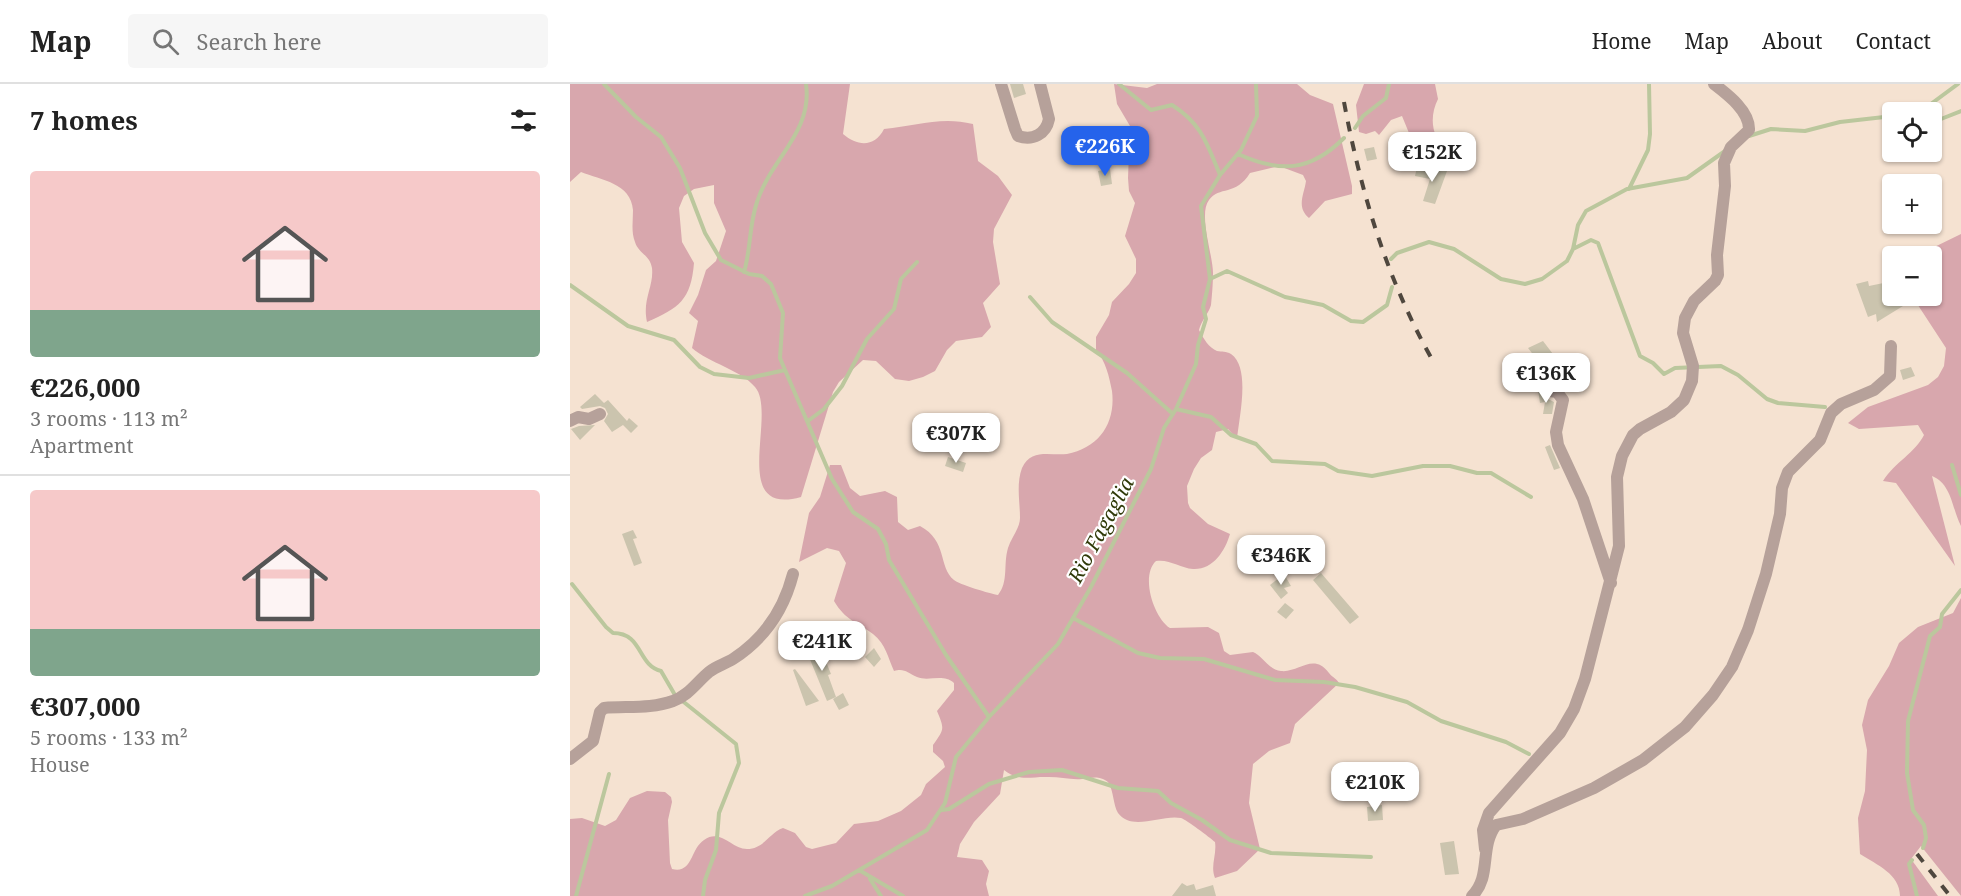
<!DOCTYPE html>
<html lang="en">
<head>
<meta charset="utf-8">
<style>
	body { margin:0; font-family:"Noto Serif",serif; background:#f6f6f6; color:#222; height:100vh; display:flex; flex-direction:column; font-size:22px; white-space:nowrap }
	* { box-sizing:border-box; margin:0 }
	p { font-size:20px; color:#767676 }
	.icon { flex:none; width:33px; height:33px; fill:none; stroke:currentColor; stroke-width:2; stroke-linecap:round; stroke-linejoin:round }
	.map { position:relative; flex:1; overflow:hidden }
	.drawer { display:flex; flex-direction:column; background:#fff; width:570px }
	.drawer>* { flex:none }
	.fabs { position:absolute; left:1312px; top:18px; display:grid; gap:12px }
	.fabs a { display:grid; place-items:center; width:60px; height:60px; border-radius:6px; background:#fff; box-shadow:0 2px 4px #0004; font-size:30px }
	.price { position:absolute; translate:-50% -51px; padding:0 14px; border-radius:12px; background:#fff; color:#222; font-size:20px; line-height:39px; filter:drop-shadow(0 2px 3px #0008) }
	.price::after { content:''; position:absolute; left:50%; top:36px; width:18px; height:14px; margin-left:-9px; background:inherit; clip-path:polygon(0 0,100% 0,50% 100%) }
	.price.on { background:#2563eb; color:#fff }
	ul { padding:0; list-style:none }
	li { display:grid; align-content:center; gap:12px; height:318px; padding:0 30px }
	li+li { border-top:2px solid #e0e0e0 }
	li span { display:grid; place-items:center; height:186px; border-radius:6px; color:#555 }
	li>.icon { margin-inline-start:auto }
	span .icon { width:108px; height:108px; fill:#fffc; stroke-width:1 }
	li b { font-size:26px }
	h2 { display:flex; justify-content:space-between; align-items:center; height:72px; padding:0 30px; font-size:26px }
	header { display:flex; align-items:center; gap:36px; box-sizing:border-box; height:84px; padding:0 30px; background:#fff; border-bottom:2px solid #e0e0e0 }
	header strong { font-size:28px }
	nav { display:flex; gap:33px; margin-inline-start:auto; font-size:21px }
	.search { width:420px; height:54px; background:#f6f6f6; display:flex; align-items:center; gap:15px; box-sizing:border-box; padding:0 21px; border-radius:6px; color:#767676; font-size:22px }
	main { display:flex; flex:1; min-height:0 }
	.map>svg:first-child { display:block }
</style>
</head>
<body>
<header>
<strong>Map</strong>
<div class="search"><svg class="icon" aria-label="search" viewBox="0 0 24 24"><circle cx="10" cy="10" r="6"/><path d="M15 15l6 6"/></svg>Search here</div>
<nav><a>Home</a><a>Map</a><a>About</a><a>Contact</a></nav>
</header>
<main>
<section class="drawer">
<h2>7 homes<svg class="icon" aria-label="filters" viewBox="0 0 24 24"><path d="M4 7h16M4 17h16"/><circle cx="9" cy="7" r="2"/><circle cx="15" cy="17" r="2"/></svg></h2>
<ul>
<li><span style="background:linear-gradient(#f6c9c9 75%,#7fa58c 0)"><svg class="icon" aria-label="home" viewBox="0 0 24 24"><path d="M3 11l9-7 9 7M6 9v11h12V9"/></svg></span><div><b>€226,000</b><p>3 rooms · 113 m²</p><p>Apartment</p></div></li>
<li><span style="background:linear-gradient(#f6c9c9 75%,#7fa58c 0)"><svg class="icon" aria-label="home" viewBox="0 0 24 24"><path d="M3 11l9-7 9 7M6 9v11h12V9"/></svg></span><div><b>€307,000</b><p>5 rooms · 133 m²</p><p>House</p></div></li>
</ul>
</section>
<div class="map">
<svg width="1391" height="812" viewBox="0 0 1391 812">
	<rect width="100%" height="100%" fill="#f5e2d1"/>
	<!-- green -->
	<path fill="#d8a7ad" d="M0,0H280L273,50C288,63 305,63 314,45C346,42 371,32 403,40L408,77L428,92L442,111L424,145L423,158L430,200L413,219L421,243L412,253L386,257L377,266L365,287L353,293L339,297L325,295L306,277L293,276L269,298L263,308L231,413C158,433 208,329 185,303C171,286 139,279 122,264L128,237L119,229L128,211L136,186L146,177L156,147L144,119V101L124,105L114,112L109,124L112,158L124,179C121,216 109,224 77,238C72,215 84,203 82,184C80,171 68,169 65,158C61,148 63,137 63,126C61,99 31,96 11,88L0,98Z
		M544,0L577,4L587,0H727L740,11L763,20L782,102V110L755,117L739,134C726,123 734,111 736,97L733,91L709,82L680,89C666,112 649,102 639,116C628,130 643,171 643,189C643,199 642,212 641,221C639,229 631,237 629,246C633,254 639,264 647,267C652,268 656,267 661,270C681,284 669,333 667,355L658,345L646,348L642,366L631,374L624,385L617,402L618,419L620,424L638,440L660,450C655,467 643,486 623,485C610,484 600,475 586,477C570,492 584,534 600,544L638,543L649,549L654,567L660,571L683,568C693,572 700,587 711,587C729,589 743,568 759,589C763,594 766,594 769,599L725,640L720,659L699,667L683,680L679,719L690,765L667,787L645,794C640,782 647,771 645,758C639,753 617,736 611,734C592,730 562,748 548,729C543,721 544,707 538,698C528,691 523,694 512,695C501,696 490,693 479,693C462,692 448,698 434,686L430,710L404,738L390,760L387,773L412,776L419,787L416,800L419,812H0V735L12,734L35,742L46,736L60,714L77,707L95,708L101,713L102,718L98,736L100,779L102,785C123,790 120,765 134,756C151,744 161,765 177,765C194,765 199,749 213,744L225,749L236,763L242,765L266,759L284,740L308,737L331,727L351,711L356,700L375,683L373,677L363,668V661C374,645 375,646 367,627L384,606V599C373,589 359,598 347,593C337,589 335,584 324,587C318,574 316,560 303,550C286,537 276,537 264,517L276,479L269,467L257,464L229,478L239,429L250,413L260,381H271L280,404L290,412L315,407L327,413L328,438L338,446L350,442C378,457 368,483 384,496C388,500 421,510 428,511C439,497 433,481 438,464C441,454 450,444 450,434C450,418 446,400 452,384C461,364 480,372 497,370C529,364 546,339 542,307C539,292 536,278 526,266V253L539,231L542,218L559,200L566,189V175L555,152L565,119L559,107L558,94L560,42L547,20Z
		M794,0H865L868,15C859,33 861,54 878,67C884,72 891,75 896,82L893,87H881L867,76L860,77L848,71L832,32L821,36L809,51L805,47L796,50L789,48L786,21Z
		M1391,150V442C1382,425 1382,400 1362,392L1385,482L1326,399L1313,397C1325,378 1345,369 1354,351L1348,341L1289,345L1278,339L1298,323L1358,301L1368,293L1374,282L1376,264L1342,212H1362V172H1346Z
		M1391,514V812L1351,762L1341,775L1368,812H1330C1330,790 1307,781 1290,770L1288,734L1295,707L1297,666L1292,641L1298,616L1319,582L1329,559L1348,543L1383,529Z"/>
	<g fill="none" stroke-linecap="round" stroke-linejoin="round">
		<!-- stream -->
		<path stroke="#bbc79d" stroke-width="4" d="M34,0L66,33L91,53L110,84L135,149L151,176L179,190L192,192L201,200L213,229L210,274L215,286L262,395L283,428L308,445L316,460L319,476L376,571L419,633
			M549,0L581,26L602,21C632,40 637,60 650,91
			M1350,28L1388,0
			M1362,33L1371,35L1391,27
			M785,44L793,32L816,14L819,0
			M1179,52L1201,45L1235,47L1270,38L1323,32
			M668,70C710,89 740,88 774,54
			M1059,105L1078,66L1080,50L1079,0
			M1003,165L1021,156L1028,159L1070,272L1083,279L1094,290L1105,284L1151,282L1168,291L1197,315L1208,319L1255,323
			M821,175L827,169L859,158L884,165L931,195L955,200L972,195L997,177L1003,165L1008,141L1016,127L1057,105L1117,94L1155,67
			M174,188C181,165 179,141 187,118C200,76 243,48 236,0
			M640,195L631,122L650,91L671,66L687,32L686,0
			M0,201L58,242L104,256L130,283L144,290L179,294L215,286
			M460,213L482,238L557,289L603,330
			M606,325L641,333L661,351L686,360L702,377L755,380L768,387L802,392L853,382H880L907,389H921L961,413
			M238,337L254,325L272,302L297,255L324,225L331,195L347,178
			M1382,381L1391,411
			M2,500L36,543L43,549C73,549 67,581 91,587L105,611L166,660L169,679L149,729L146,766L135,796L133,812
			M503,534L568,569L590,574L634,575L705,596L754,598L785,603L837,618L871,637L936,658L959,670
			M372,726L379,725L419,700L459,688L492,686L548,704L588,707L601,719L632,736L660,756L701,769L801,773
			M1353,764L1356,754L1354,741L1343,726L1337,689L1338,637L1360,552L1370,543L1372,530L1391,506
			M1342,776L1339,780L1347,812
			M289,786L333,812
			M300,795L311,812
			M6,812L39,690
			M235,812L262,802L357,746L375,719L386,673L419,633L488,560L521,503L581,385L594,344L606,325L626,280L628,261L636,235L633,223L640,195L657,187L715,213L753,221L781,237L793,238L817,221L822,203"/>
	</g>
	<!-- building -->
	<path fill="#cbc4ae" d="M440,0H453L456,10L444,14Z
		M804,63L807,75L797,77L794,65Z
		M847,83L867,88V85L877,87L865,120L853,117L860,95L845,92Z
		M540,85L542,100L531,102L528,87Z
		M1298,197L1299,202L1323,197V212H1328L1333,222L1307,238L1306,230L1298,233L1286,200Z
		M973,257L986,274L982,277L1002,291L998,297L1002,300L997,307L986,300L958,264Z
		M1341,283L1345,292L1333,296L1330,286Z
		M968,306H972L974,313L984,318L982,330H973L975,318L970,319Z
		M25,310L34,319L38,316L57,337L59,334L68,342L61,349L53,341L42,348L34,337L38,330L35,324L30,322L12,325L10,323Z
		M25,341L10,356L1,345L9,342Z
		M980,361L990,384L984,386L975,363Z
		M378,373L396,379L393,388L375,382Z
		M63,446L67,454L63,455L72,479L64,482L52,450Z
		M751,489L789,533L780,540L743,496Z
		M714,490L721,502L714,504L718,509L711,515L700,501Z
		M715,519L724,526L716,535L707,528Z
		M278,550L285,560L277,566L270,555Z
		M250,563L261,590L258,591L266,613L257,617L237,568Z
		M304,564L311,575L304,583L295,573Z
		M225,585L249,617L236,622L223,586Z
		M273,609L279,621L269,626L263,615Z
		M812,721L813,736L798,737L797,723Z
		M884,757L889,790L875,791L870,759Z
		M612,799L617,802L624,800L626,806L643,801L646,812H602Z"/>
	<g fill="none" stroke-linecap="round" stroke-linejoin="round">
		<!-- minor -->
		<path stroke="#b6a19a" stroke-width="12" d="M431,0L445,45L448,52C463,57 476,50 479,35L470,0
			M980,307L987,308L993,316L986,348L988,361L1013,415L1041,499
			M0,337L8,333L19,335L30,330
			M0,675L23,657L30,628L34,624C57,622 81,625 103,617C118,612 127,598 139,588C146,582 155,580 163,575C194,555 214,525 223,490
			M915,765L913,746L919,729L990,649L1004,625L1015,595L1049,462L1047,393L1052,372L1063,351L1070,345L1101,328L1114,316L1122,297L1123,282L1113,249L1115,234L1124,217L1145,197L1148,191L1147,171L1155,102L1154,79L1161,63L1179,46C1180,27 1157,10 1144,0
			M902,812C922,793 909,763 926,741L953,735L1024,704L1073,676L1115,643L1143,611L1162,583L1178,546L1196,490L1210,430L1212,404L1218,388L1250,356L1261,329L1271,320L1304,306L1320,292L1321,262"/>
		<!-- rail -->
		<path stroke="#4f473e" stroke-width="4" stroke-dasharray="10 10" stroke-linecap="butt" d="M774,18C791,109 817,196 863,277
			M1347,770L1380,812"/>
	</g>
	<g text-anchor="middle" stroke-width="4.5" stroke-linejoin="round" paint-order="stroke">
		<!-- water labels -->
		<g font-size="20" font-style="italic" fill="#303a09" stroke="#fff">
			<text transform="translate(531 446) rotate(-62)" y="7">Rio Fagaglia</text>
		</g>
	</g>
</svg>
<div class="fabs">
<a><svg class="icon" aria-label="locate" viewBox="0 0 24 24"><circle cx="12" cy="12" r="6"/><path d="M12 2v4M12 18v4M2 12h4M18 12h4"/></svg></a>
<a>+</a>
<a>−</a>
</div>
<b class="price on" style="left:535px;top:93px">€226K</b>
<b class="price" style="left:862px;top:99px">€152K</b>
<b class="price" style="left:976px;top:320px">€136K</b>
<b class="price" style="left:386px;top:380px">€307K</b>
<b class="price" style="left:711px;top:502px">€346K</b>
<b class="price" style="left:252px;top:588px">€241K</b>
<b class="price" style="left:805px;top:729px">€210K</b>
</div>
</main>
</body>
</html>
